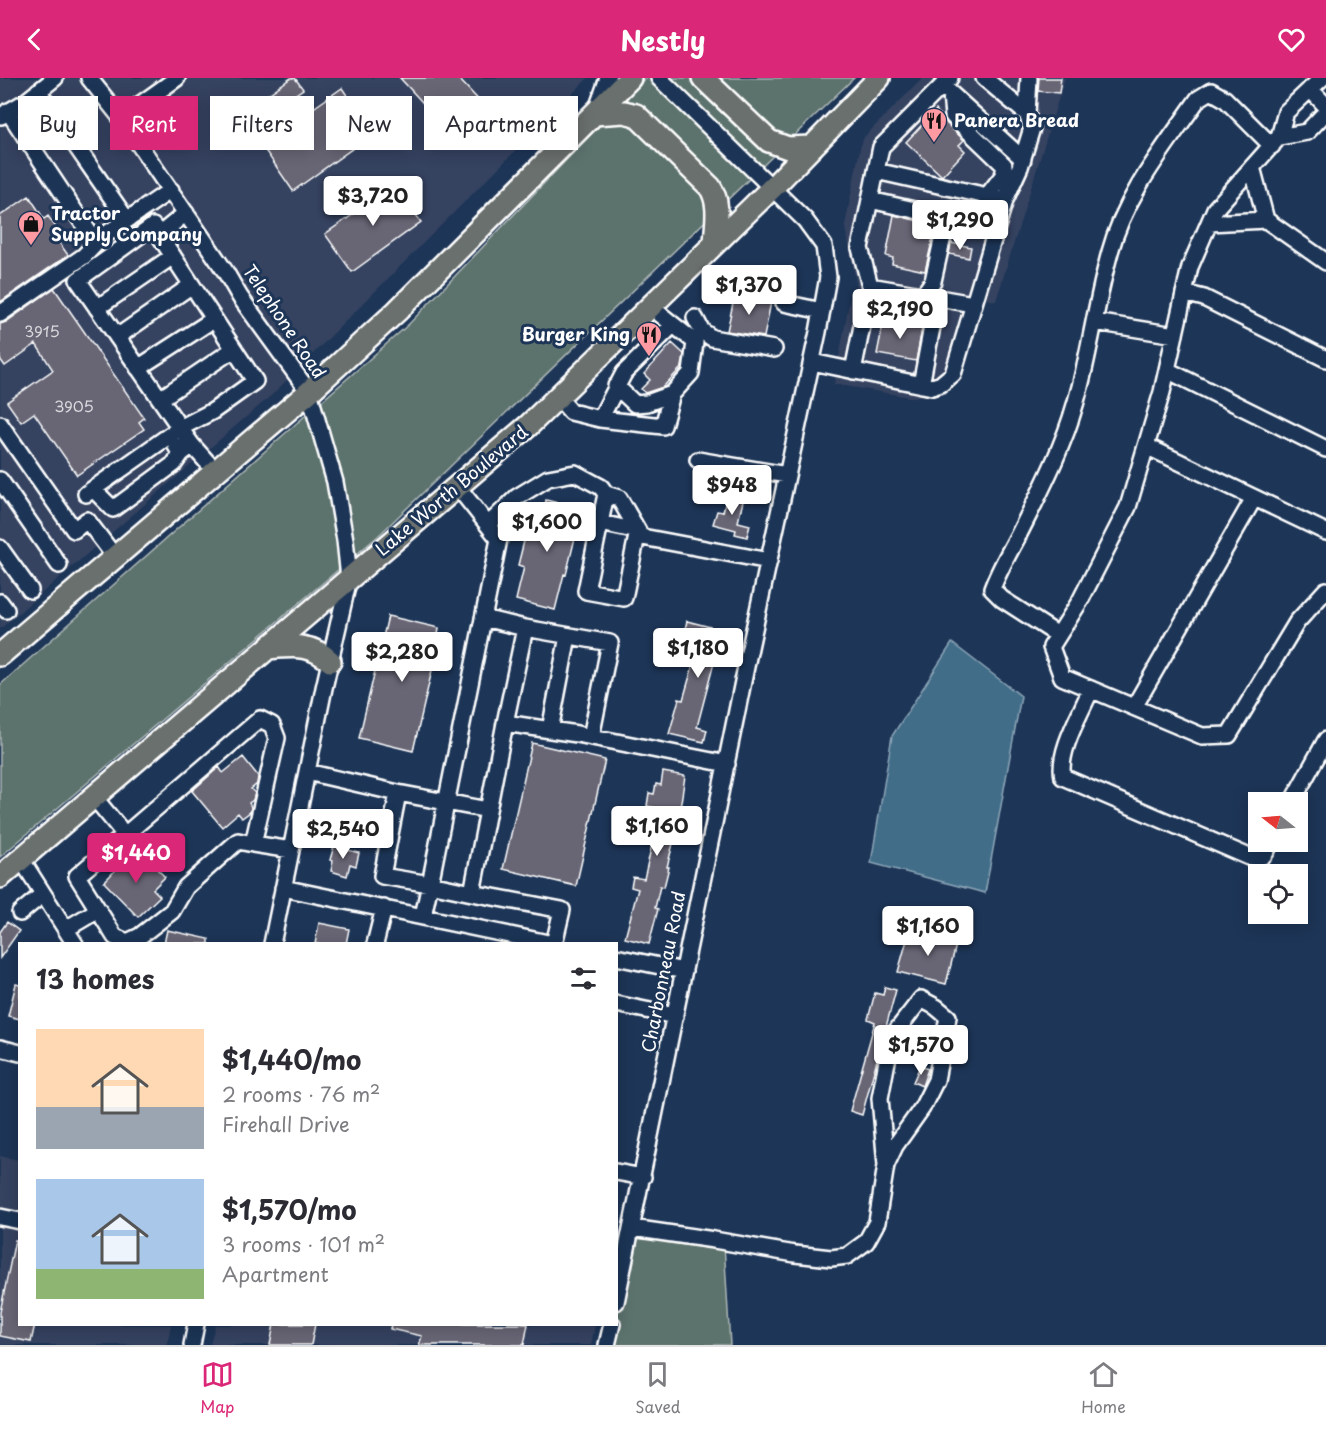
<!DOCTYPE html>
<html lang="en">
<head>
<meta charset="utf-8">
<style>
	body { margin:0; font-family:"Playpen Sans",sans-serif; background:#f7f7f7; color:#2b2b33; height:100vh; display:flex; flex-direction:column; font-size:22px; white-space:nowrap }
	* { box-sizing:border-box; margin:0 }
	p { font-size:20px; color:#7c7c81 }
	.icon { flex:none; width:33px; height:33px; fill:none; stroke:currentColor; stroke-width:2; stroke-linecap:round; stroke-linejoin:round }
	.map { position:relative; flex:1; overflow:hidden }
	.details { position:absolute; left:18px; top:864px; width:600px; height:384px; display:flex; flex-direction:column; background:#fff; border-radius:0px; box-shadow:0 3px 15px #0003 }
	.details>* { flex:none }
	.guide { position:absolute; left:18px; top:18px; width:600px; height:54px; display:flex; gap:12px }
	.needle { width:39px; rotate:287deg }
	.controls { position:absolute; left:1248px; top:714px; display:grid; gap:12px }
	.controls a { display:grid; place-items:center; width:60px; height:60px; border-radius:0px; background:#fff; box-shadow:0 3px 15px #0003; font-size:30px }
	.price { position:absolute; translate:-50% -51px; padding:0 14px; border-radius:6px; background:#fff; color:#222; font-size:20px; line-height:39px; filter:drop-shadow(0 2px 3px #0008) }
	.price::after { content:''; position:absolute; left:50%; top:36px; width:18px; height:14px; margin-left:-9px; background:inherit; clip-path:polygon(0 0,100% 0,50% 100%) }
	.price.selected { background:#db2777; color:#fff }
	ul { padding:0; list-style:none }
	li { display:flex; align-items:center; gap:18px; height:150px; padding:0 18px }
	li span { display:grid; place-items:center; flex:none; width:168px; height:120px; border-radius:0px; color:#555 }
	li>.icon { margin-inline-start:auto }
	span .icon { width:72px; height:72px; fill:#fffc; stroke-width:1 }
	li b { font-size:26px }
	h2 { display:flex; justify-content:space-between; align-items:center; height:72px; padding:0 18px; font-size:26px }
	.pill { padding:0 21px; border-radius:0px; background:#fff; box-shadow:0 3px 15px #0003; font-size:21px; line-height:54px }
	.pill.selected { background:#db2777; color:#fff }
	header { display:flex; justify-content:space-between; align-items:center; height:78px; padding:0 18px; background:#db2777; color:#fff; font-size:27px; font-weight:700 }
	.menu { display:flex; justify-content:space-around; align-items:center; height:84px; border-top:2px solid #e1e1e2; background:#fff; font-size:16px; color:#7c7c81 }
	.menu a { display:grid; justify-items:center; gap:3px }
	.menu .selected { color:#db2777 }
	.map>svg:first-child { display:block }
</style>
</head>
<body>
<header><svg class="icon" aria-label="back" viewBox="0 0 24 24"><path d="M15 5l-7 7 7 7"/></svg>Nestly<svg class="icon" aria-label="heart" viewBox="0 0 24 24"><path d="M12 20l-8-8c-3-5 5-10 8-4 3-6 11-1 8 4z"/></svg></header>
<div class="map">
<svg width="1326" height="1267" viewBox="0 0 1326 1267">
	<rect width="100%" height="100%" fill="#1d3557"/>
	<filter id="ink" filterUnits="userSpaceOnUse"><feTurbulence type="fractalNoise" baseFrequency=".0167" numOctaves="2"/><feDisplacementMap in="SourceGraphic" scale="12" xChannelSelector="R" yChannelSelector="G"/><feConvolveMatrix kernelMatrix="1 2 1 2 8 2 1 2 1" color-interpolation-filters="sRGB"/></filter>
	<g filter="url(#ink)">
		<!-- built -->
		<path fill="#344360" d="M0,0H588L273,316L0,551Z
			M923,0H1065L996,223L985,221L962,293L956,305L933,319H909L834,306L850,220H859L845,147L860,70L864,59Z
			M0,1078L19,1082L20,1246L171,1247L167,1267H0Z
			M215,1247H595L591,1267H210Z"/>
		<!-- green -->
		<path fill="#5c726d" stroke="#aeb8b6" stroke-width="1.5" d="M645,0H854L378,458L0,779V607L408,247Z
			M632,1150L724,1166L730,1267H607L616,1246L617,1224Z"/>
		<!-- water -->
		<path fill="#426d89" stroke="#8ea7b8" stroke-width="1.5" d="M952,565L1021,618L985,815L871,785L892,658Z"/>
		<!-- building -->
		<path fill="#686574" stroke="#fff" stroke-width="1.5" d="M291,0H295L303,11L287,22L298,38L304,34L305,36L342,10L371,52L350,66L353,70L293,113L260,65L285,48L273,31L257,43L249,30Z
			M400,0H458L485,29L454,59Z
			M1039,0H1061L1059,15L1038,13Z
			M936,32L946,45L964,62L959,67L965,73L942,98L906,64Z
			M375,108L382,117L395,108L421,144L352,194L325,156L371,124L364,115Z
			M29,118L44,141L48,138L60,155L55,159L68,177L0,224V138Z
			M894,137L936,147L925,193L892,186L893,180L886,178Z
			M951,165L971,169L969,180L949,176Z
			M54,210L144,340L139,344L144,351L77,397L34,335L21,344L7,324L53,292L36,266L5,288L0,281V246L6,244Z
			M735,216L771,224L764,259L727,253Z
			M884,241L913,246L922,251L916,283L877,276Z
			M672,265L684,276L682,289L663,309L645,315L641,311L650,302L644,296Z
			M728,415L744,419L738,444L750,447L747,459L735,456L736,452L713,446L717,433L723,434Z
			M546,422L582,431L566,497L564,496L555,532L516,522L524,489L518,487L533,427L545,430Z
			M388,538L439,550L438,557L447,559L441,589L433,588L413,673L359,660Z
			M687,543L722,552L718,566L732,569L729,581L716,577L697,649L707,652L704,664L669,656L679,621L683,622L697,573L681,568Z
			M532,665L605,682L576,808L503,791Z
			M243,679L258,698L257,706L251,711L255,715L253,722L249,725L251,729L250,734L242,740L238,735L222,749L192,713L219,689L223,695Z
			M663,694L685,698L677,750L667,789H669L664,809L660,808L655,830L658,831L649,866L625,860L638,811L631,809L633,799L644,801L660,731L647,728L649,715L654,716L656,706L661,707Z
			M334,768L359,775L356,788L350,786L347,798L331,793L333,783L330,782Z
			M130,777L138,785L145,779L165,799L153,811L160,818L138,839L104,804Z
			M7,844L19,853L0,880V854Z
			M319,845L349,851L346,866H315Z
			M910,851L957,863L946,906L898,894Z
			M167,852L209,861V866H164Z
			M16,906L20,907V941L8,938Z
			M885,909L896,912L862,1037L850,1033L875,944L868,941L875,915L883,917Z
			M920,988L928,991L922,1008L913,1004Z
			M15,1162H20V1246H35L31,1264L0,1258V1234Z
			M274,1246H315L311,1267H270Z
			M391,1246H528L524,1267H419L422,1258L390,1251Z"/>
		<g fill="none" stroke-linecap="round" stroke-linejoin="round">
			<defs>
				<path id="minor" d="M89,0L121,40L225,193L240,219L309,314L335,404L345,462L349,500L324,610L272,866
					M1322,0L1286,34L1279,59L1215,131L1190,189L1162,314L1128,429L1080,523L1051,569L1062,599L1202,658L1229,657L1297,544L1326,512
					M1310,11L1326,28
					M947,12L1023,81
					M38,13L127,142
					M951,16L953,38L1004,87V96L987,118
					M598,28L608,0
					M8,33L96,165
					M1027,36L1029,0
					M1,38L25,24L55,0
					M121,40L177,0
					M1279,59L1307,54L1326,34
					M1252,89L1266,142
					M876,93L1005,122
					M870,122L941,138L946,145L933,203L923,217
					M1209,145L1266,142L1326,184
					M159,157L255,303L213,333L180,350L78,202L153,148L159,157L186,135
					M870,208L973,226
					M1184,215L1204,220L1326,281
					M784,225L822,233
					M865,228L917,237L930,245L932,249L921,307
					M651,229L695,264L691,295L672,316L663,348L600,341L624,295L673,247
					M97,230L173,178
					M0,236L84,178L102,159L171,112
					M695,240L702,253L712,260L774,271
					M1095,244L1175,257
					M117,259L192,207
					M812,284L932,309L941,306L953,296L1005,122L1020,89L1032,50L1027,36L984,0
					M138,290L214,241
					M1167,292L1326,371
					M853,293L870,208L860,170L881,69L950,0
					M616,308L635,326L647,325L672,316
					M558,319L571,334L600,341
					M160,321L234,271
					M0,346L74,452L87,442L115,479
					M192,367L216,394
					M1146,368L1326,454
					M698,382L787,397
					M0,402L59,487
					M457,408L499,461L430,806L472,815L505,645L577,656L727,686
					M93,411L113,431L174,386L181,376L176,368
					M86,416L180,350L192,367L181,376
					M606,416L619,420L638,453
					M488,447L517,419L548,400L575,395L601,409L606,416L586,513L624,520L638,453L600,445
					M637,458L769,483
					M0,470L30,512
					M0,524L6,532
					M483,540L525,550L505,645
					M525,550L610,565L591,659
					M1058,557L1002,521L992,511C999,492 1009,475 1018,458C1033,428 1049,398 1061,367C1087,305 1092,238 1110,174C1125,117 1165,69 1198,21L1211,13L1225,21L1272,68
					M1091,611C1081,635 1057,674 1063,699L1249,779C1265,782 1265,776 1271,764
					M1134,629L1254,420
					M550,652L568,558
					M307,694L398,715L382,798L430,806L423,838
					M398,715L488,732
					M94,719L125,757
					M1292,724L1326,662
					M253,766L238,763L186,809L172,833L140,858L127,864L115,859L77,798L260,641L272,647L277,660L253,766L291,772
					M21,781L75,866
					M283,810L553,866
					M472,815L562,832L554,866
					M20,835L43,816
					M66,851L98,832
					M375,866L384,830
					M616,879L684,893
					M616,926L675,938
					M0,970L20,975
					M616,1094L643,1099
					M0,1139L20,1143
					M632,1150L714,1162L795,1176L831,1180L847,1178L866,1164L877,1144L886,1087L895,1068L922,1030L936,1002L948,939L936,929L921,921L894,956L888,978L880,1020L886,1087
					M616,1224L748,579L818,254L828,199L824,168L805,142L659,0
					M192,1267L196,1246
					M607,1267L612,1246"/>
				<path id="highway" d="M703,0L769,63L788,70L810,69
					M594,36L624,34L636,37L710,109C721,126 716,146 715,165
					M268,570C293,568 311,565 330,583
					M0,577L309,314L397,233L630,0
					M0,799L528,348L773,109L879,0"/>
			</defs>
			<!-- minor casing -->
			<use href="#minor" stroke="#fff" stroke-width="20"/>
			<!-- highway casing -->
			<use href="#highway" stroke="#fff" stroke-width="26"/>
			<!-- minor -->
			<use href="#minor" stroke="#1d3557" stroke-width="15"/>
			<!-- highway -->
			<use href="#highway" stroke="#6b706d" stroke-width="21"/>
		</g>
	</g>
	<!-- icons -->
	<defs>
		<symbol id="restaurant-pin" viewBox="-11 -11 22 30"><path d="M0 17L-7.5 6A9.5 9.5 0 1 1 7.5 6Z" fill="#ff9aa2" stroke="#1d3557"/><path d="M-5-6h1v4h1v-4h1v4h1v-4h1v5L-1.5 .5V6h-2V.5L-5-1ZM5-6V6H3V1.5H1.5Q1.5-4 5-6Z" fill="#111"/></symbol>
		<symbol id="shop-pin" viewBox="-11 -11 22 30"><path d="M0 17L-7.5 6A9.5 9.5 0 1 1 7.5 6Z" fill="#ff9aa2" stroke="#1d3557"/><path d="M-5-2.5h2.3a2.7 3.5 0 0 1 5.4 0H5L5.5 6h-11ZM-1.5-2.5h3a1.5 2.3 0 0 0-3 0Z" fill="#111"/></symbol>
	</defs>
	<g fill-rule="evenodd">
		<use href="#restaurant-pin" x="919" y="28" width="30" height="40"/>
		<use href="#shop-pin" x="16" y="131" width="30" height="40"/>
		<use href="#restaurant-pin" x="634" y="242" width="30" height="40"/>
	</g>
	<g text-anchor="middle" stroke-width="6" stroke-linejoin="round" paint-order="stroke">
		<!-- number labels -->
		<g font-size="15" fill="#d9d8dc">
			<text x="42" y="259">3915</text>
			<text x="74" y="334">3905</text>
		</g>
		<!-- poi labels -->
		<g font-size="18" font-weight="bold" fill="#fff" stroke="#1d3557" text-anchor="start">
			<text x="954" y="49">Panera Bread</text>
			<text x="51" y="142">Tractor<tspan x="51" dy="21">Supply Company</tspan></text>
			<text x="630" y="263" text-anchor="end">Burger King</text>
		</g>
		<!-- street labels -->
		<g font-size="18" fill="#fff" stroke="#1d3557">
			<text transform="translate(284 244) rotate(56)" y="6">Telephone Road</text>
			<text transform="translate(452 413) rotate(-40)" y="6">Lake Worth Boulevard</text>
			<text transform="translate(664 894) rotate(-79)" y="6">Charbonneau Road</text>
		</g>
	</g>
</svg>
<div class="controls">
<a><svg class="needle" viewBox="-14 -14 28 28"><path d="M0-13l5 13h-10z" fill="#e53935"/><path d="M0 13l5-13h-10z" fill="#7c7c81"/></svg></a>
<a><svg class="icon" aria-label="locate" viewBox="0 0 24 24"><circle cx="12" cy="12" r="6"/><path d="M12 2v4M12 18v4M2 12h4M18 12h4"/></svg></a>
</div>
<b class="price" style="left:373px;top:149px">$3,720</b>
<b class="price" style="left:960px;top:173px">$1,290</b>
<b class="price" style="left:749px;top:238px">$1,370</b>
<b class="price" style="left:900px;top:262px">$2,190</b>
<b class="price" style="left:732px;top:438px">$948</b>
<b class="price" style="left:547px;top:475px">$1,600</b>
<b class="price" style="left:698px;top:601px">$1,180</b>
<b class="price" style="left:402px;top:605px">$2,280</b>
<b class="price" style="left:657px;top:779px">$1,160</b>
<b class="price" style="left:343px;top:782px">$2,540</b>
<b class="price selected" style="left:136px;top:806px">$1,440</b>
<b class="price" style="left:928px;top:879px">$1,160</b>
<b class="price" style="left:921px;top:998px">$1,570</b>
<div class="guide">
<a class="pill">Buy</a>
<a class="pill selected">Rent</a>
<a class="pill">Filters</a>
<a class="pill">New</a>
<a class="pill">Apartment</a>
</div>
<section class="details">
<h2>13 homes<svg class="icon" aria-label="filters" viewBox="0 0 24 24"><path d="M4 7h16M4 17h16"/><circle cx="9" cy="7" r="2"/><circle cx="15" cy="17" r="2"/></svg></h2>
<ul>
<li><span style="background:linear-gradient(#ffd9b3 65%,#9aa5b1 0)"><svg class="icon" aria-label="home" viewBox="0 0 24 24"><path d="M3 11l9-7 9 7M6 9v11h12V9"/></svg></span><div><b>$1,440/mo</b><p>2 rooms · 76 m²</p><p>Firehall Drive</p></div></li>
<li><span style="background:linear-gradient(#a9c7e8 75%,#8fb573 0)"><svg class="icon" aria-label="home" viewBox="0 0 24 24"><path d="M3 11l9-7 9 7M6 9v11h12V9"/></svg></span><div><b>$1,570/mo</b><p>3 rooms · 101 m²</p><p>Apartment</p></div></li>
</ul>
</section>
</div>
<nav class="menu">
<a class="selected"><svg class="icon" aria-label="map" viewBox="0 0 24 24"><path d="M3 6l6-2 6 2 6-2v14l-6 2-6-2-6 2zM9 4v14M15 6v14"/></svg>Map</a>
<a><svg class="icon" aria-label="saved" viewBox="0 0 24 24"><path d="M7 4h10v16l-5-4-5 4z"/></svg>Saved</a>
<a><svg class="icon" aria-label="home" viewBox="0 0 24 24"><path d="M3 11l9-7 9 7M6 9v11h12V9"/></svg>Home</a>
</nav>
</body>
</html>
